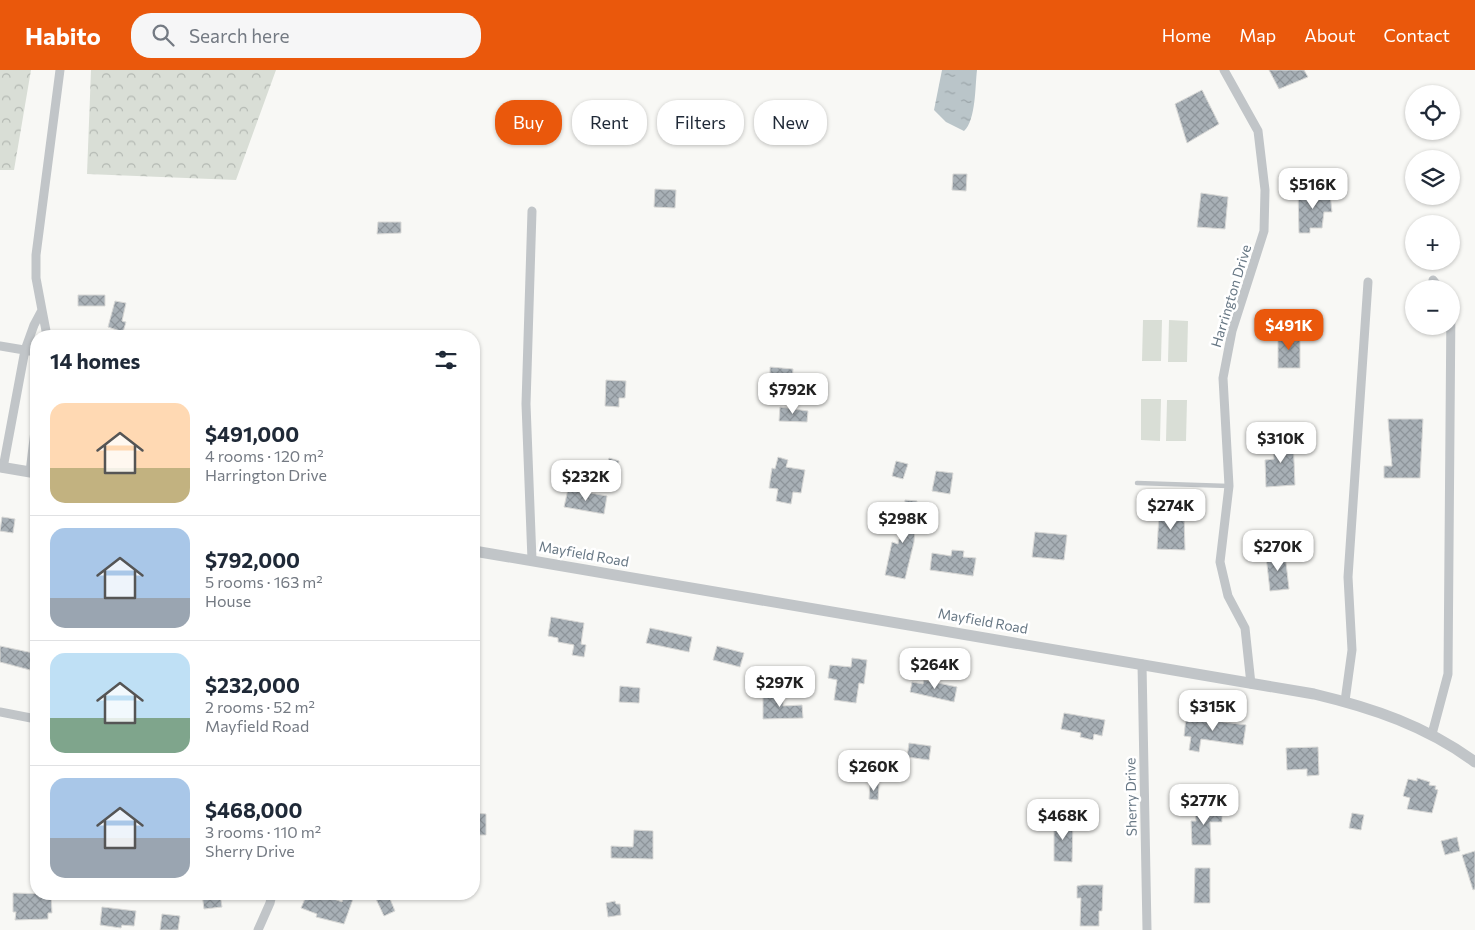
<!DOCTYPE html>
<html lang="en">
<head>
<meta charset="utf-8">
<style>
	body { margin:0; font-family:Commissioner,sans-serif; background:#f6f6f7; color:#1f2937; height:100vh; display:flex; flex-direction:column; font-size:19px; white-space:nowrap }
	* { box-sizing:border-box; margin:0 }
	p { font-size:16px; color:#747a83 }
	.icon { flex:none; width:28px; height:28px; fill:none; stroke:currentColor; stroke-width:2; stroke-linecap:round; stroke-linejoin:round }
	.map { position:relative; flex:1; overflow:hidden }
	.drawer { position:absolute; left:30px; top:260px; width:450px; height:570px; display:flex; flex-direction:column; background:#fff; border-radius:20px; box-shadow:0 1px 4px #0004 }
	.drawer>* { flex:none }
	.hud { position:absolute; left:495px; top:30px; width:475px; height:45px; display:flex; gap:10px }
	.fabs { position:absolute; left:1405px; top:15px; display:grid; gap:10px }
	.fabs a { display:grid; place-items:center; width:55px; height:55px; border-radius:50%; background:#fff; box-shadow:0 1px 4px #0004; font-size:25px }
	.price { position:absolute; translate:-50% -42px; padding:0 11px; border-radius:10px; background:#fff; color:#222; font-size:16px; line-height:32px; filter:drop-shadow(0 1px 2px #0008) }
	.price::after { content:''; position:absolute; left:50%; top:30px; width:15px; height:11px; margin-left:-8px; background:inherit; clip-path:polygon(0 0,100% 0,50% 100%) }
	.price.current { background:#ea580c; color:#fff }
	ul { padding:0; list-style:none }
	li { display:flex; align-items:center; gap:15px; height:125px; padding:0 20px }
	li+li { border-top:1px solid #e0e1e3 }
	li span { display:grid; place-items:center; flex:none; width:140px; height:100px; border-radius:15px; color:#555 }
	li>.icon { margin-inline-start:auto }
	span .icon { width:60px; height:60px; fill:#fffc; stroke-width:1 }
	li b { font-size:21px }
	h2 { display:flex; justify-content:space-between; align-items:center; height:60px; padding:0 20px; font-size:21px }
	.pill { padding:0 18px; border-radius:20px; background:#fff; box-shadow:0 1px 4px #0004; font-size:18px; line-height:45px }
	.pill.current { background:#ea580c; color:#fff }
	header { display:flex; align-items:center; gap:30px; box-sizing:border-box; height:70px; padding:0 25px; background:#ea580c; color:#fff }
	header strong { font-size:24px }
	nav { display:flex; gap:28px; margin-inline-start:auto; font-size:18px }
	.search { width:350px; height:45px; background:#f6f6f7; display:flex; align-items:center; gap:12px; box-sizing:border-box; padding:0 18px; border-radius:20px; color:#747a83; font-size:19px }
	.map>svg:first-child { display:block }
</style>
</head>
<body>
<header>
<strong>Habito</strong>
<div class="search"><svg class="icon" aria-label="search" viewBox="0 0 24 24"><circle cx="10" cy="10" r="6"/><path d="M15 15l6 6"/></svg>Search here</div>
<nav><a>Home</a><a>Map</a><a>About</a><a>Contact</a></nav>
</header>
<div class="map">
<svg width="1475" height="860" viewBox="0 0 1475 860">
	<defs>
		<pattern id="forest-crowns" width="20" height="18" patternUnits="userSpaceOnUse" patternTransform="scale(1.25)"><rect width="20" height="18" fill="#d9ded6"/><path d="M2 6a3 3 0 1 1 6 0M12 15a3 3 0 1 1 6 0" fill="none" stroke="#b4b9b3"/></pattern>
		<pattern id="water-ripples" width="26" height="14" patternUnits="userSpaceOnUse" patternTransform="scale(1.25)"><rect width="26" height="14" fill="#bac5c9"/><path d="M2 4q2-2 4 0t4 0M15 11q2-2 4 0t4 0" fill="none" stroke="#9ba5a9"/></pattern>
		<pattern id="building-cross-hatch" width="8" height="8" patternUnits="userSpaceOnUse" patternTransform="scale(1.25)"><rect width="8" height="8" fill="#a8b0b6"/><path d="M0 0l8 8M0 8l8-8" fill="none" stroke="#8d949a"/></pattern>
	</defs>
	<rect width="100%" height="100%" fill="#f8f8f5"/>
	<!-- forest -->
	<path fill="url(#forest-crowns)" d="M0,0H31L14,100H0Z
		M91,0H276L236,110L87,104Z"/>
	<!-- garden -->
	<path fill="#d9ded6" d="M1143,250H1162L1161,291H1142Z
		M1169,250L1188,251L1187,292H1168Z
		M1141,329H1161L1160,371L1141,370Z
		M1167,330H1187L1186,371H1166Z"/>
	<!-- water -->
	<path fill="url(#water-ripples)" d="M942,0H977C975,16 976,50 964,61L946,52L934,40Z"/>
	<!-- building -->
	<path fill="url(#building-cross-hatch)" stroke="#d9d9d7" d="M1269,0H1304L1308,7L1279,19Z
		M1202,20L1219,54L1187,73L1175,34Z
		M953,104H967L966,121L952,120Z
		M655,119L676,120L675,138L654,137Z
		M1298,121L1330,123L1332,142H1324L1322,158H1310V163H1299Z
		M1201,123L1228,127L1225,159L1197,157Z
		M378,152H401V163L377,164Z
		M78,225H105V236H78Z
		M115,231L126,233L122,251L126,252L123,262L108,257Z
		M1300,264V298H1278V265Z
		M770,297L793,299L792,315L770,313Z
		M606,310L626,311L625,328H619V337L605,336Z
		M780,337L808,341L807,352L779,351Z
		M1388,349H1423L1420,408H1384V396H1392Z
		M1293,368L1295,415L1266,417L1265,390L1274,389L1273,369Z
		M778,387L788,390L786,397L805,400L801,423L793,422L791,434L776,431L778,419L769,418L772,398L775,399Z
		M609,388L619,391L616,405L606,402Z
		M896,391L908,394L903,409L892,406Z
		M936,401L953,403L950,424L932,421Z
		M568,419L607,426L604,444L564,437Z
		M905,430L917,431L914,472L905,509L885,505L892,472L898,474L899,469L903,470Z
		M1166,439H1176L1179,444H1184L1185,480L1157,479L1159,444H1164Z
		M2,447L15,449L13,463L0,461Z
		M1035,462L1067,465L1064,490L1032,487Z
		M952,480L964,481L963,487L976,488L973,506L930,500L932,483L951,486Z
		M1285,484L1289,519L1270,521L1266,486Z
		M551,547L584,553L581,574L586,575L584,587L572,585L574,575L558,572V568L548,566Z
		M650,558L692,567L689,582L646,573Z
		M0,576L33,583L30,600L0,592Z
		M717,576L744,583L740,597L713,590Z
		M852,588L867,590L864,614L859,613L856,633L834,630L837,610L828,608L830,595L851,597Z
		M924,610L957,617L954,632L910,622L912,612L923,614Z
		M620,616L640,618L639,633L619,632Z
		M763,624H783V636L802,635L803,648L763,649Z
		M1064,643L1105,650L1102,666L1094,664L1093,670L1080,667L1081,663L1061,659Z
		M1186,647L1246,655L1243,675L1201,669L1199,682L1189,680L1191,667L1184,666Z
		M909,673L931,676L929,690L907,687Z
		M1318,677L1319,705L1307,706V699L1287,700L1286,678Z
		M1417,708L1430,712L1429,715L1436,716L1435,719L1438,720L1432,743L1407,739L1410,728L1403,726L1408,709L1417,711Z
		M870,713L879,714L878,730L869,729Z
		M1222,739V752H1210L1211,775H1192L1191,751H1196L1195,740Z
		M474,743L486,744V765H474Z
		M1352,743L1364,745L1361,760L1349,758Z
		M1054,751L1073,752L1072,792L1054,791Z
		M634,760L653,761V789L611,788V776L633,777Z
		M1457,767L1460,781L1445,785L1441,771Z
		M1475,781V819L1473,820L1462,785Z
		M1195,798H1210V833H1194Z
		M1082,815H1103L1102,841H1099V856H1080L1081,828H1077V816Z
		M13,823L51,824L52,843H48V849L15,850L16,842H13Z
		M202,824H220L222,837L204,839Z
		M307,824H320L342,832L344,826L353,829L344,854L316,847L317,844L301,838Z
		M382,824H388L395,841L384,846L375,827Z
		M615,831L616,834H620L621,845L608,847L606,833Z
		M102,837L136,841L134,856L122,855L121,858L100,855Z
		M162,844L180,846L178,860H160Z"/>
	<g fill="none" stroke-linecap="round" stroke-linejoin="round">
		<!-- service -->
		<path stroke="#c1c5c8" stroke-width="4.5" d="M1137,413L1229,416"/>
		<!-- minor -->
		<path stroke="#c1c5c8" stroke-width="9" d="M1224,0L1258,61L1265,120L1264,161L1232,261L1223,308L1229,416L1220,492L1228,526L1245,558L1251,614
			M1433,210L1440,219
			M42,240L36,208V185L60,0
			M0,276L36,282
			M3,398L25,280L34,255L42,240L47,266
			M30,402L36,352
			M532,490L526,334L532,141
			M1142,594L1147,860
			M1345,631L1352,580L1348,507L1368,212
			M0,642L36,649
			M1432,664L1448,604L1451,232
			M258,860L270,833L272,824"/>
		<!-- tertiary -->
		<path stroke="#c1c5c8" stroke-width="11" d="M0,397L36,403
			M474,481L1314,624C1373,638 1426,656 1475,692"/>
	</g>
	<g text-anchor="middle" stroke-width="5" stroke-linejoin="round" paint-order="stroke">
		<!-- street labels -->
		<g font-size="14" fill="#687885" stroke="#fff">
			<text transform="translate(1231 226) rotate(-73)" y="5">Harrington Drive</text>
			<text transform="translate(584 484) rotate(10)" y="5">Mayfield Road</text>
			<text transform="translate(983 551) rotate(10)" y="5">Mayfield Road</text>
			<text transform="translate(1131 727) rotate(-91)" y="5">Sherry Drive</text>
		</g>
	</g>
</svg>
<div class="fabs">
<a><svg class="icon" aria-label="locate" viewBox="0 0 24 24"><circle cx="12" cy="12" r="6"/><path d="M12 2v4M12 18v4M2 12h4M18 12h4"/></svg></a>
<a><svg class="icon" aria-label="layers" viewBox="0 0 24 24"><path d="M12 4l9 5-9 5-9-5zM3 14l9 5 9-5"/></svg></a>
<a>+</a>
<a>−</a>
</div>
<b class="price" style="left:1313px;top:140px">$516K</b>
<b class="price current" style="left:1289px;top:281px">$491K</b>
<b class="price" style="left:793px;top:345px">$792K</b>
<b class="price" style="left:1281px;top:394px">$310K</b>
<b class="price" style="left:586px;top:432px">$232K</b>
<b class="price" style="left:1171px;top:461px">$274K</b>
<b class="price" style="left:903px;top:474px">$298K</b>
<b class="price" style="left:1278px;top:502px">$270K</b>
<b class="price" style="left:935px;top:620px">$264K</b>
<b class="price" style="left:780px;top:638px">$297K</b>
<b class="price" style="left:1213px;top:662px">$315K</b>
<b class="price" style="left:874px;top:722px">$260K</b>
<b class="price" style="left:1204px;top:756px">$277K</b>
<b class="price" style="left:1063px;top:771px">$468K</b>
<div class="hud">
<a class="pill current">Buy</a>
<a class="pill">Rent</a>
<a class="pill">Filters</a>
<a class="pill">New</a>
</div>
<section class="drawer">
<h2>14 homes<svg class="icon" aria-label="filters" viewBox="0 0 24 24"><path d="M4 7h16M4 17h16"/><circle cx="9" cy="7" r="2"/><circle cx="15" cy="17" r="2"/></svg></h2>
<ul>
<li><span style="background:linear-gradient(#ffd9b3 65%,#c2b280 0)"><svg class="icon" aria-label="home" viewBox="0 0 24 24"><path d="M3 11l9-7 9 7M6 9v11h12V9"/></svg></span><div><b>$491,000</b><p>4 rooms · 120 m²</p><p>Harrington Drive</p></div></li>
<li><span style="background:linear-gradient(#a9c7e8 70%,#9aa5b1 0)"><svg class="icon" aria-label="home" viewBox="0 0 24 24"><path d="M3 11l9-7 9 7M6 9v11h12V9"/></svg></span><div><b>$792,000</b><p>5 rooms · 163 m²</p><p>House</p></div></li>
<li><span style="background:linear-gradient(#bfe0f5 65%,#7fa58c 0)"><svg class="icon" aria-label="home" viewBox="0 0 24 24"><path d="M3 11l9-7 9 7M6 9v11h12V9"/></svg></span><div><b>$232,000</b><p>2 rooms · 52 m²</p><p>Mayfield Road</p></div></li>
<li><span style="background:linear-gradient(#a9c7e8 60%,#9aa5b1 0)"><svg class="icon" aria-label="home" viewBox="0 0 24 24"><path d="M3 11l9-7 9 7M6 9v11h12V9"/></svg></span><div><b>$468,000</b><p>3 rooms · 110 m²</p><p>Sherry Drive</p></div></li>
</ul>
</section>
</div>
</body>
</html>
